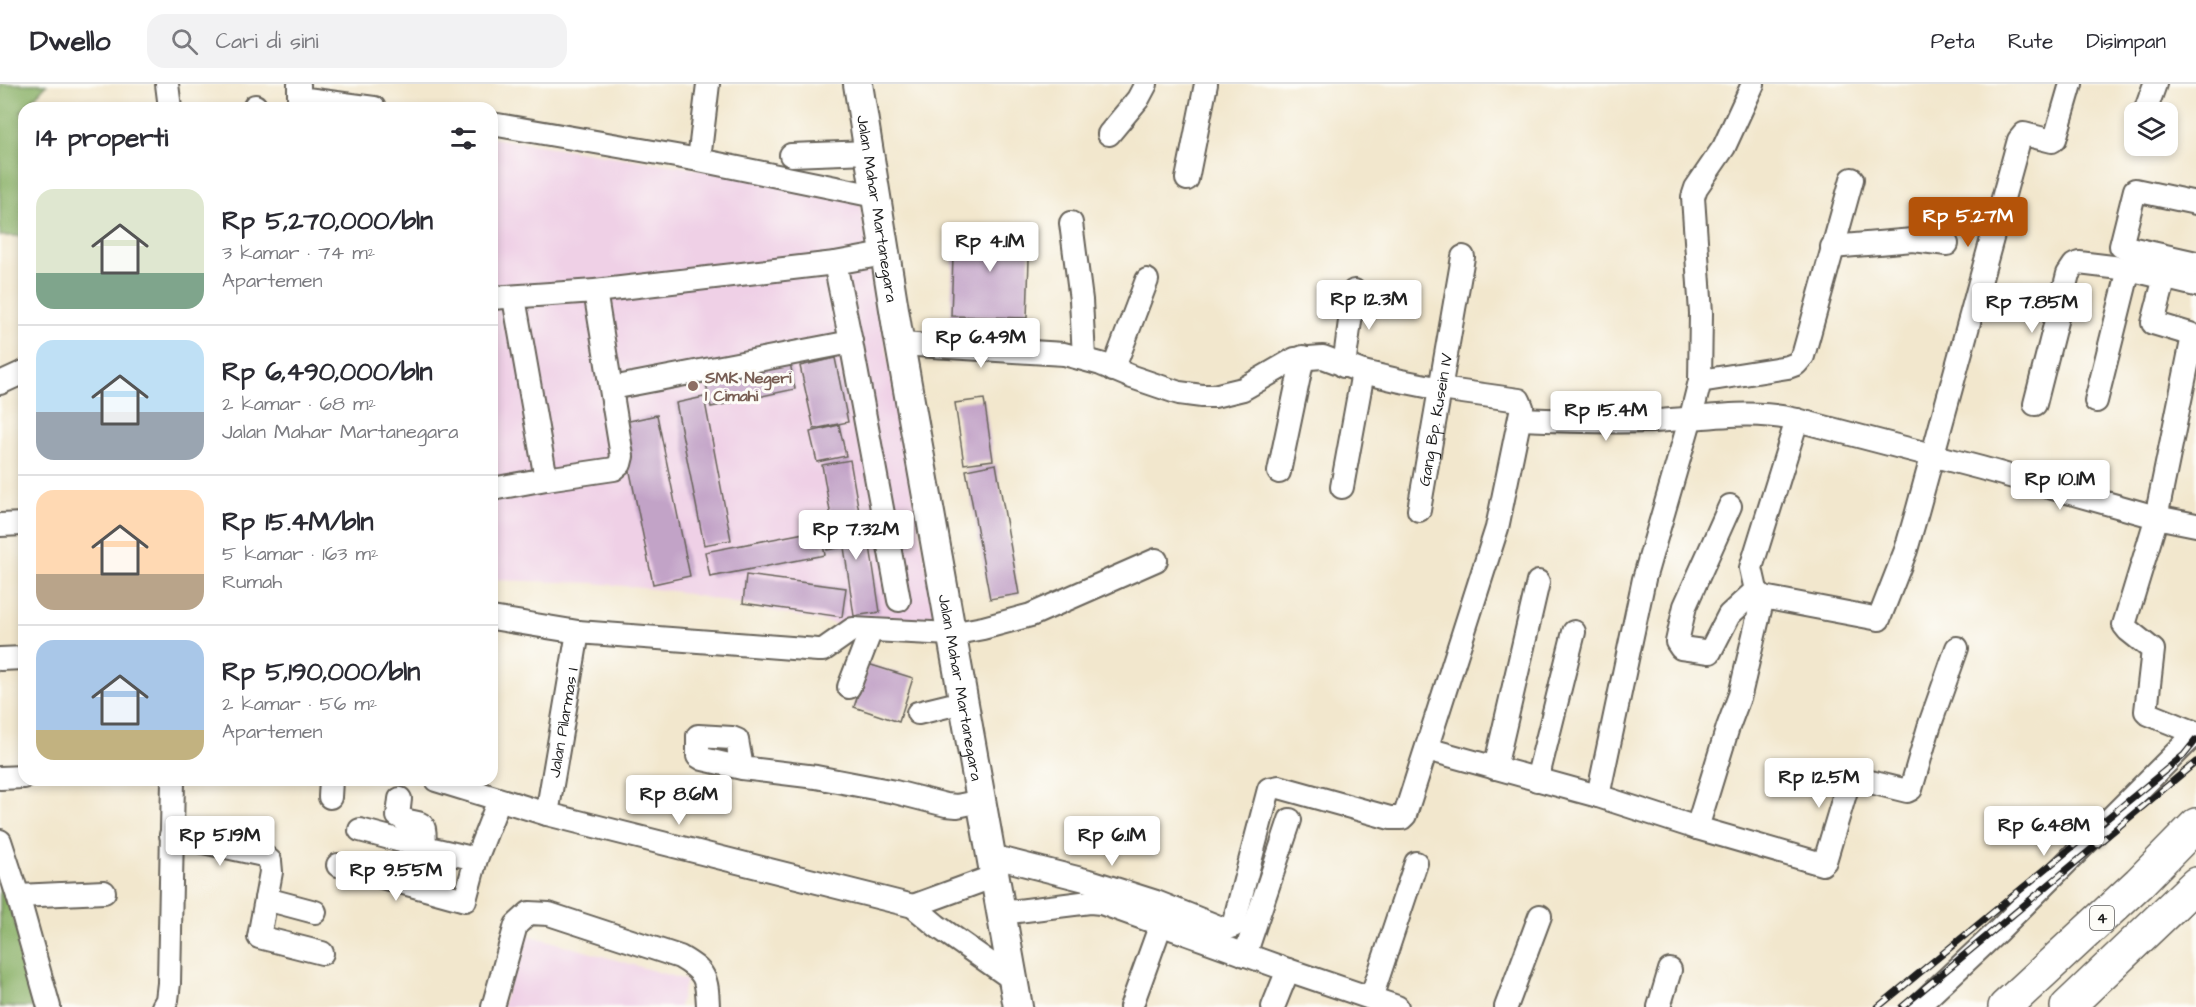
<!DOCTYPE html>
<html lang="id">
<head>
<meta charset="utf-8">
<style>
	body { margin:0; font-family:"Architects Daughter",sans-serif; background:#f2f2f3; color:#2b2b33; height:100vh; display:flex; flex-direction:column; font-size:22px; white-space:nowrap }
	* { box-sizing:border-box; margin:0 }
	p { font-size:20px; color:#7c7c81 }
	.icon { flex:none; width:33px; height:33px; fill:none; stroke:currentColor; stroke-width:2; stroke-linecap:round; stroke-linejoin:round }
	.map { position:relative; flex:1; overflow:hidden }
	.sheet { position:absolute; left:18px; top:18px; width:480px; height:684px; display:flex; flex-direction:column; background:#fff; border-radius:18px; box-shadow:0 3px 9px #0003 }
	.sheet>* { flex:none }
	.fabs { position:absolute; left:2124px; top:18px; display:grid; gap:12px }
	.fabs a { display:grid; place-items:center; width:54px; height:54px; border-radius:12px; background:#fff; box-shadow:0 3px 9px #0003; font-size:30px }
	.price { position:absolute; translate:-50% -51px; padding:0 14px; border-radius:6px; background:#fff; color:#222; font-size:20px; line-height:39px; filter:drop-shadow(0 2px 3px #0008) }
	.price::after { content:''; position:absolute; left:50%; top:36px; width:18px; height:14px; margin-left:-9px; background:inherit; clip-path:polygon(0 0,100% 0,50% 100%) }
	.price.active { background:#b45309; color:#fff }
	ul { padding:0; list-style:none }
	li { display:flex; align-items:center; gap:18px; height:150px; padding:0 18px }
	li+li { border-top:2px solid #e1e1e2 }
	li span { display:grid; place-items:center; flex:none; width:168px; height:120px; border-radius:18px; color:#555 }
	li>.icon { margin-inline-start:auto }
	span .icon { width:72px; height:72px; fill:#fffc; stroke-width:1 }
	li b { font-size:26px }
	h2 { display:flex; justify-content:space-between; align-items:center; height:72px; padding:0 18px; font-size:26px }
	header { display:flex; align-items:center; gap:36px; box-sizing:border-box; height:84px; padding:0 30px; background:#fff; border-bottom:2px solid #e1e1e2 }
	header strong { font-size:28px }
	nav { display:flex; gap:33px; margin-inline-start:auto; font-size:21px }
	.search { width:420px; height:54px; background:#f2f2f3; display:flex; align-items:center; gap:15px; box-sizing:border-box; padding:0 21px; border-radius:18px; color:#7c7c81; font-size:22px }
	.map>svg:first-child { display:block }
</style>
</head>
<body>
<header>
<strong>Dwello</strong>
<div class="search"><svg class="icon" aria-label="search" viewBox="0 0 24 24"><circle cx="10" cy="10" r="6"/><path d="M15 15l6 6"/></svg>Cari di sini</div>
<nav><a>Peta</a><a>Rute</a><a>Disimpan</a></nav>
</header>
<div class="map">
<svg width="2196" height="923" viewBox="0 0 2196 923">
	<rect width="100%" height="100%" fill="#fdfcf7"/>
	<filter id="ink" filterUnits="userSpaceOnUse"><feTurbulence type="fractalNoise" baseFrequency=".0167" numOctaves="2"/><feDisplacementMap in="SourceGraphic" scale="12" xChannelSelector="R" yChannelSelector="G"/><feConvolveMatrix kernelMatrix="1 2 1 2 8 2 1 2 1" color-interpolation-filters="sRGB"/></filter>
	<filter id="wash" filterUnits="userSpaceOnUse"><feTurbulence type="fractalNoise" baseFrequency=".008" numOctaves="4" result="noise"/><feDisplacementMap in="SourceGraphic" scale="24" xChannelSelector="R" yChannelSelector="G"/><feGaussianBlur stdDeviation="1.35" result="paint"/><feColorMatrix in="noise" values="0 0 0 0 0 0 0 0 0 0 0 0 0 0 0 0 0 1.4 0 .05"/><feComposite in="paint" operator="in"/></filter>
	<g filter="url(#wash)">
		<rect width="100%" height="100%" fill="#f2e7cd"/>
		<!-- built -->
		<path fill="#efd0e6" d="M492,54L858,109L938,546L853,543L673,507L594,499L492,496Z
			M522,849L686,896L679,923H502Z"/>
		<!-- forest -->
		<path fill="#8ab167" stroke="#536642" stroke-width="1.5" d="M0,0H47L21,28L24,34V152H0Z
			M0,788L40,923H0Z"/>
		<g id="blocks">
			<!-- building -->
			<path fill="#c2a3c7" d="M954,144L1030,147L1027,234L951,232Z
				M789,273L795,305L711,323L704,291Z
				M835,274L848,338L814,345L800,282Z
				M704,313L731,456L704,461L676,319Z
				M984,315L993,376L964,380L955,319Z
				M657,331L690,492L653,500L620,339Z
				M839,341L846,372L817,378L810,348Z
				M850,376L859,428L831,433L822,381Z
				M996,380L1019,510L990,515L966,386Z
				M865,429L880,528L854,532L844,463L827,466L824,445L838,442L837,433Z
				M820,446L825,471L710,493L705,468Z
				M746,491L846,504L842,533L743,519Z
				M868,580L913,594L899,638L854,623Z"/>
		</g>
	</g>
	<g filter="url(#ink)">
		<use href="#blocks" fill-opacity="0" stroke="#67635a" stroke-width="1.5"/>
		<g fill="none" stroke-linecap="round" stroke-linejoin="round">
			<defs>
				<g id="minor">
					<path d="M167,0L170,24"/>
					<path d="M299,0V14L374,24"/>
					<path d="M254,24L255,22"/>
					<path d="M2145,28L2155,0"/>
					<path d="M492,40L699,76L875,112"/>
					<path d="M1109,50L1138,15L1146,0"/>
					<path d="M791,71L868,68"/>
					<path d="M699,76L708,0"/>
					<path d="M1187,95L1206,0"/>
					<path d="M2196,119L2135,106L2121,162L2196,179"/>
					<path d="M1071,139L1081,216L1084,274"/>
					<path d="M1832,163L1913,156L1947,160"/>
					<path d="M835,179L851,258"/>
					<path d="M2165,193L2153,239L2190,250L2192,257L2155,439L2124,541L2128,546L2153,566L2146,627L2149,630L2196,649"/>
					<path d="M492,214L595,207L835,179L884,170"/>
					<path d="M900,260L1064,270L1101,280L1132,293L1179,309L1202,312H1214L1243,305L1295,275L1323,273L1363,288L1401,297L1441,305L1519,316L1522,323L1497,444L1405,731L1402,734H1390L1279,703L1269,705L1233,842L1224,845L1156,818L1093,798L991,772"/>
					<path d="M1344,282L1354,207"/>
					<path d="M1113,286L1147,196"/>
					<path d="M1700,297L1788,283L1796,280L1803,272L1852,95"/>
					<path d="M0,299L24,288"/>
					<path d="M612,304L851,258L899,516"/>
					<path d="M2096,317L2129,185"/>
					<path d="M2035,320L2068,190L2074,181L2079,179L2129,185L2196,201"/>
					<path d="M1520,335C1565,337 1610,338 1654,337C1702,335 1750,324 1797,336L1751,484L1756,506L1763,513L1879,535L1906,466L1917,428L2019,56L2024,50L2052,57L2055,55L2071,0"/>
					<path d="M1797,336L1981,384L2156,433L2196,441"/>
					<path d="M1279,388L1303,273"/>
					<path d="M546,395L614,385L620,380L622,372L595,207"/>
					<path d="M1342,403L1363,288"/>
					<path d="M492,405L546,395L514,214"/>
					<path d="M1730,422L1685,522L1677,558L1681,564L1710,568L1729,531L1756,506"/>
					<path id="s1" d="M1419,426L1463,173"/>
					<path d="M0,441L24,440"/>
					<path d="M492,534L578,548L818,566H823L853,545L951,550L983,544L1031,531L1156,476"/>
					<path d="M0,575L24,574"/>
					<path d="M849,603L871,546"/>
					<path d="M918,629L963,618"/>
					<path d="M1427,665L1598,712L1697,744L1822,780L1825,777L1850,693L1907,707L1911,705L1929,643L1957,564"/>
					<path d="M742,684L737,656L732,654L698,652V672L703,675L742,684L816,693L895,708L946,721L957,722L981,717"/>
					<path d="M1495,684L1538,498"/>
					<path d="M0,694L24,693"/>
					<path d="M436,696L547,730L913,822L937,842L1014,896"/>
					<path d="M1537,696L1574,548"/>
					<path d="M1598,712L1644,495L1691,333L1700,297L1701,229L1693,113L1696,104L1724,63L1753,0"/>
					<path d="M330,713L331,696"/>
					<path id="s2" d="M547,730L578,548"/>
					<path d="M1697,744L1728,643L1740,611L1763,513"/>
					<path d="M360,746L424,763C428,729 417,745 398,732L400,715"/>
					<path d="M171,751L263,771L270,777L271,788L259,853L322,869"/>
					<path d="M0,757L18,812L49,923"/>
					<path d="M424,763L476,775"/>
					<path d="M338,781L465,816L476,775L499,716"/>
					<path d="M18,812L104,808"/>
					<path d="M266,815L315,828"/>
					<path d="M913,822L995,792"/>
					<path d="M1002,829L1090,818L1101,819L1288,886L1397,923"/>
					<path d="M1245,871L1290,736"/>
					<path d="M1371,914L1416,779"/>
					<path d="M163,923L167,916L169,899L173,696"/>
					<path d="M493,923L516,841L529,829L549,830L680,873C706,888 707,894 708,923"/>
					<path d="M1131,923L1161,840"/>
					<path d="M1273,923L1288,886"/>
					<path d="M1506,923L1540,832"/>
					<path d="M1659,923L1670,886"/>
					<path d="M1917,923L1997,848L2196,649"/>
				</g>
				<g id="major">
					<path id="s3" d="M858,0L897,244L1018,923"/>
				</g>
				<path id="highway" d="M2005,923L2139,799L2196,741
					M2067,923L2196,800"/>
			</defs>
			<!-- minor casing -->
			<use href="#minor" stroke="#67635a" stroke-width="26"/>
			<!-- major casing -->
			<use href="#major" stroke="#67635a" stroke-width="32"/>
			<!-- highway casing -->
			<use href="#highway" stroke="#67635a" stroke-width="36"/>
			<!-- minor -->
			<use href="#minor" stroke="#fff" stroke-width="22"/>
			<!-- major -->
			<use href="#major" stroke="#fff" stroke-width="28"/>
			<!-- highway -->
			<use href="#highway" stroke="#fff" stroke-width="33"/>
			<defs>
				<path id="rail" d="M1878,923L2184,671L2196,656
					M1902,923L2196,678"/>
			</defs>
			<!-- rail casing -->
			<use href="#rail" stroke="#1c1c1c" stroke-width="7"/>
			<!-- rail -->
			<use href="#rail" stroke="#fdfcf7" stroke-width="4.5" stroke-dasharray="14" stroke-linecap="butt"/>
		</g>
	</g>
	<!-- markers -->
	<circle fill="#8d6e63" stroke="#fdfcf7" stroke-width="2" cx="693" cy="302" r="6"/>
	<g text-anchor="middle" stroke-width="6" stroke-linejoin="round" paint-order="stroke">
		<!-- shield labels -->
		<rect fill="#fdfcf7" stroke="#605f5e" stroke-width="1.5" x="2090" y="822" width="24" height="24" rx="4.5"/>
		<g font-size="15" font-weight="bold" fill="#1c1c1c">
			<text x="2102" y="839">4</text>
		</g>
		<!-- street labels -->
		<g font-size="16" fill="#1c1c1c" stroke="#fdfcf7">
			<text dy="6" stroke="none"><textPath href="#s3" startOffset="126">Jalan Mahar Martanegara</textPath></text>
			<text dy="6" stroke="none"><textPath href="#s1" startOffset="92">Gang Bp. Kusein IV</textPath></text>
			<text dy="6" stroke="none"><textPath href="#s3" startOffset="612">Jalan Mahar Martanegara</textPath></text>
			<text dy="6" stroke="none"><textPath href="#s2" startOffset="93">Jalan Pilarmas I</textPath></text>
		</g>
		<!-- education labels -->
		<g font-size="16" font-weight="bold" fill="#785e54" stroke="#fdfcf7" text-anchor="start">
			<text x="705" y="299">SMK Negeri<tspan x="705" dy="18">1 Cimahi</tspan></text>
		</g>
	</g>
</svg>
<div class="fabs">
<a><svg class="icon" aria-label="layers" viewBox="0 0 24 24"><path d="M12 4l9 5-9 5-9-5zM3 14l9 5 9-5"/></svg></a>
</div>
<b class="price active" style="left:1968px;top:164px">Rp 5.27M</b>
<b class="price" style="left:990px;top:189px">Rp 4.1M</b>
<b class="price" style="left:1369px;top:247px">Rp 12.3M</b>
<b class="price" style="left:2032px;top:250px">Rp 7.85M</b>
<b class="price" style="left:981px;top:285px">Rp 6.49M</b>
<b class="price" style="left:1606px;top:358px">Rp 15.4M</b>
<b class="price" style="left:2060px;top:427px">Rp 10.1M</b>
<b class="price" style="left:856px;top:477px">Rp 7.32M</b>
<b class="price" style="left:1819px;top:725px">Rp 12.5M</b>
<b class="price" style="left:679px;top:742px">Rp 8.6M</b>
<b class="price" style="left:2044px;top:773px">Rp 6.48M</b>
<b class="price" style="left:220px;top:783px">Rp 5.19M</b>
<b class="price" style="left:1112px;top:783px">Rp 6.1M</b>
<b class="price" style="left:396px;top:818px">Rp 9.55M</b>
<section class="sheet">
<h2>14 properti<svg class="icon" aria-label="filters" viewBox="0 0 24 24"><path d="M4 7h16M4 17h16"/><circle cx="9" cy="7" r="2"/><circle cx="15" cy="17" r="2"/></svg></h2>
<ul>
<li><span style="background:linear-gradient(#dfe7d0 70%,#7fa58c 0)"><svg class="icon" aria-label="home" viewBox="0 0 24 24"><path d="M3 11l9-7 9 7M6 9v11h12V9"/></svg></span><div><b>Rp 5,270,000/bln</b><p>3 kamar · 74 m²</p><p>Apartemen</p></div></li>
<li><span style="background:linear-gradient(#bfe0f5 60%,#9aa5b1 0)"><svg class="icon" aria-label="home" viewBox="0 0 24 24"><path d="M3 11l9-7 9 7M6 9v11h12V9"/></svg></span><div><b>Rp 6,490,000/bln</b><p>2 kamar · 68 m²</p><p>Jalan Mahar Martanegara</p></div></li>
<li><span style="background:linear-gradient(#ffd9b3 70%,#b9a48a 0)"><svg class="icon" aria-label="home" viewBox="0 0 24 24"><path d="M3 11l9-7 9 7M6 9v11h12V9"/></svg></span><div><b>Rp 15.4M/bln</b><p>5 kamar · 163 m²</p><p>Rumah</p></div></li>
<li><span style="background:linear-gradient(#a9c7e8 75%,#c2b280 0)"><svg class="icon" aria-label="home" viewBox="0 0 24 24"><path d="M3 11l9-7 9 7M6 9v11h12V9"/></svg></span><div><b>Rp 5,190,000/bln</b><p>2 kamar · 56 m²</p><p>Apartemen</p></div></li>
</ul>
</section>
</div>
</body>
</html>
